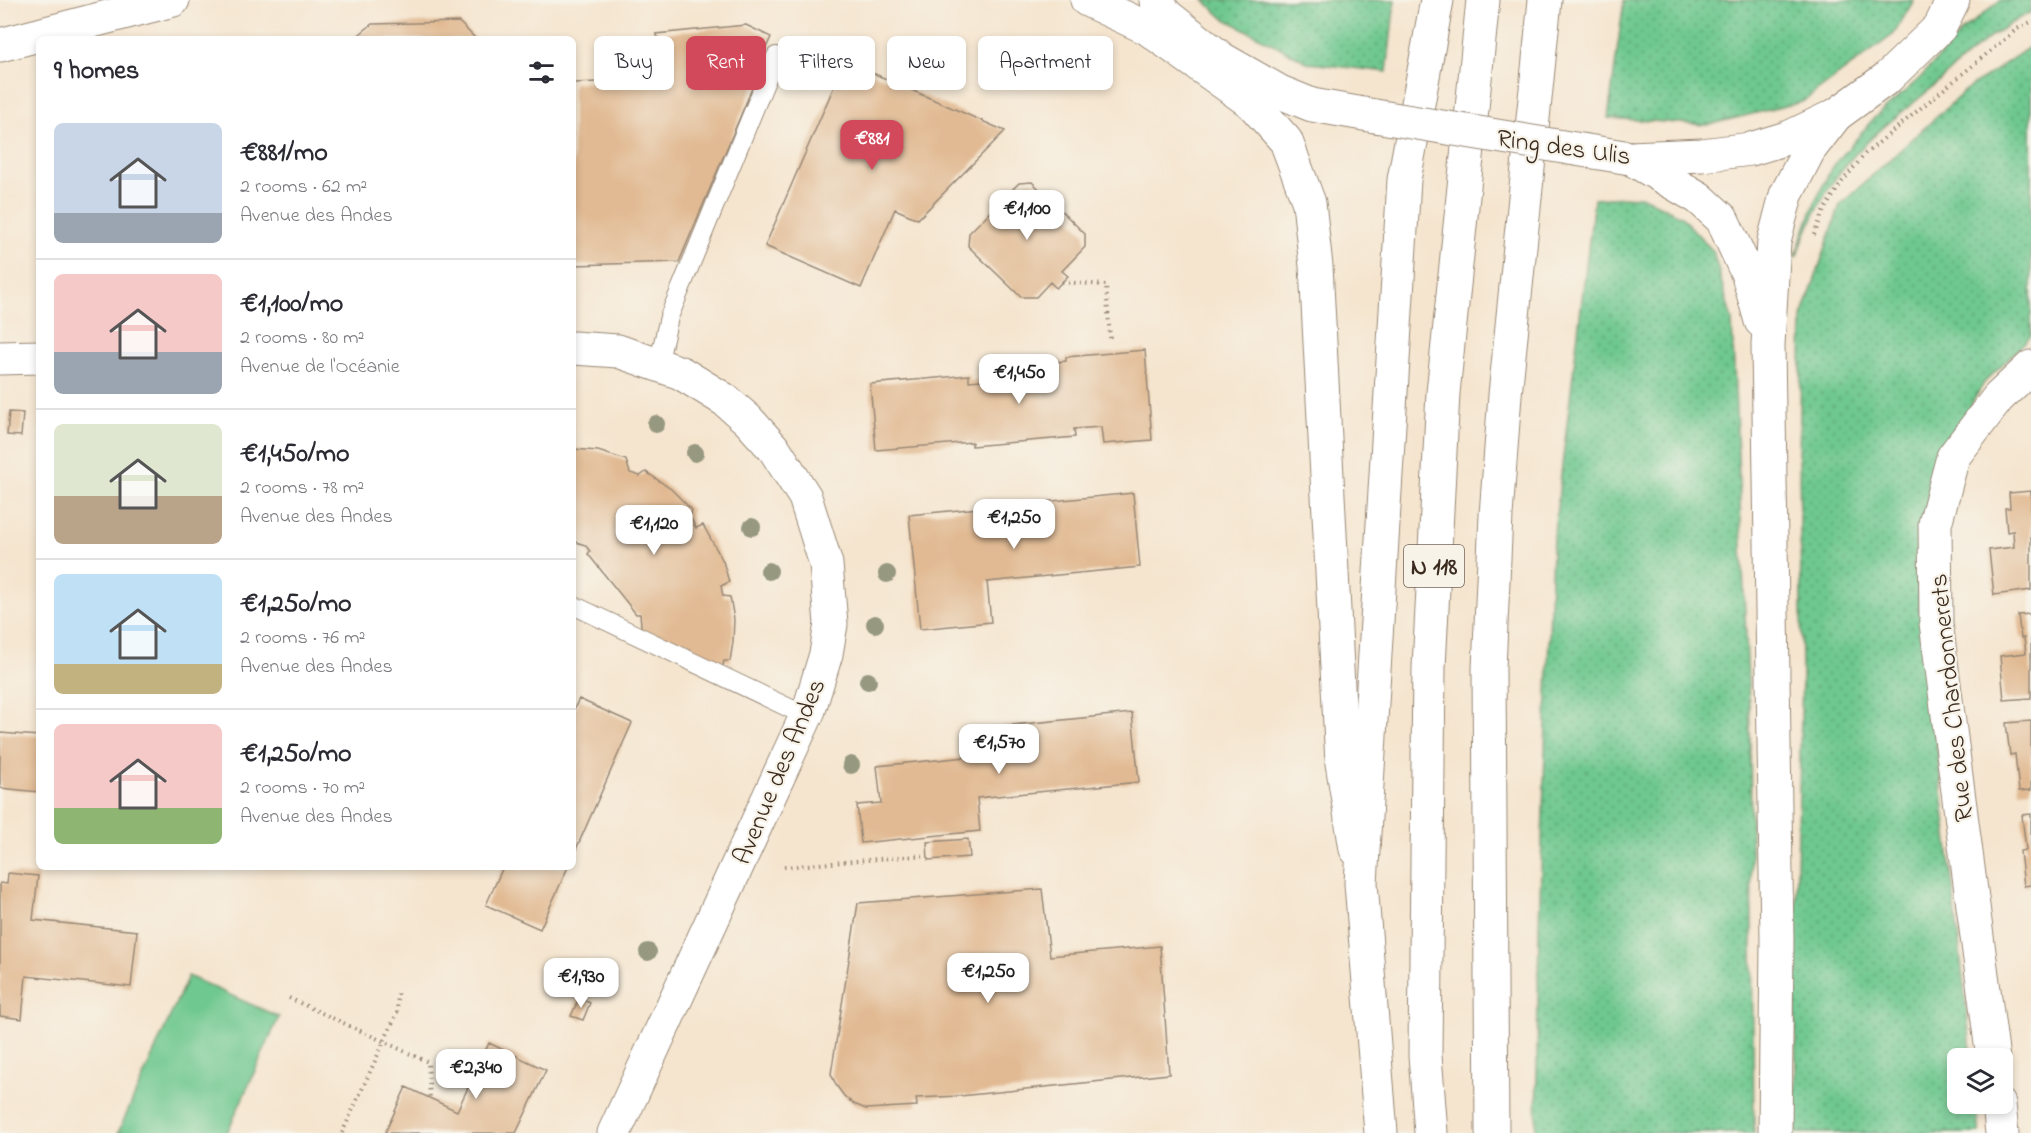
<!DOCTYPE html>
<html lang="en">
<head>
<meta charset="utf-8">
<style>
	body { margin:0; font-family:"Indie Flower",sans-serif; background:#f7f7f7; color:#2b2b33; height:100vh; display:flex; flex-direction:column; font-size:22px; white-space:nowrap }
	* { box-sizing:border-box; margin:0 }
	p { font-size:20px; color:#7c7c81 }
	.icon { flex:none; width:33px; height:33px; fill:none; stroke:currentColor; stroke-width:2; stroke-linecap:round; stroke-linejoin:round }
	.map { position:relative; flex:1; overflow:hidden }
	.side { position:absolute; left:36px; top:36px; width:540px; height:834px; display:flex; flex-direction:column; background:#fff; border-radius:9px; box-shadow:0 3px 9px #0003 }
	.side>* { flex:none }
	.hud { position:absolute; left:594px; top:36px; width:570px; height:54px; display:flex; gap:12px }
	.fabs { position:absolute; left:1947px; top:1048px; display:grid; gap:12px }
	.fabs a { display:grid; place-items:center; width:66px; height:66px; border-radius:9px; background:#fff; box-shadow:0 3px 9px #0003; font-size:30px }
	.price { position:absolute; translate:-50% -51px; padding:0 14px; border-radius:12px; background:#fff; color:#222; font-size:20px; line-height:39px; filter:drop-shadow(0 2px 3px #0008) }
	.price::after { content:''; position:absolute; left:50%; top:36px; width:18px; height:14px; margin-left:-9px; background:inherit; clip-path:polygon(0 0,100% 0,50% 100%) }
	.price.current { background:#d1495b; color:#fff }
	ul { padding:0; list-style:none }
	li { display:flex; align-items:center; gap:18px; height:150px; padding:0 18px }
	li+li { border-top:2px solid #e1e1e2 }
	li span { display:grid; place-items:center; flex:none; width:168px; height:120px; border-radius:9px; color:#555 }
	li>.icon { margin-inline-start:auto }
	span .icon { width:72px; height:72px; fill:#fffc; stroke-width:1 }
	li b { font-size:26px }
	h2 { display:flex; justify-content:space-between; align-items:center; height:72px; padding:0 18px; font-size:26px }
	.tag { padding:0 21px; border-radius:9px; background:#fff; box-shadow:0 3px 9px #0003; font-size:21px; line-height:54px }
	.tag.current { background:#d1495b; color:#fff }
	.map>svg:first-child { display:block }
</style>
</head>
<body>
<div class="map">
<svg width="2031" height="1133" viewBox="0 0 2031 1133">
	<defs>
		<pattern id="grass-dots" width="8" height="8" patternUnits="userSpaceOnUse" patternTransform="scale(1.5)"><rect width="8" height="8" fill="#6ec88f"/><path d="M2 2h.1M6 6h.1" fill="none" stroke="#5ca374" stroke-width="1.8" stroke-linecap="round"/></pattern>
	</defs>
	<rect width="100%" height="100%" fill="#f7f3e8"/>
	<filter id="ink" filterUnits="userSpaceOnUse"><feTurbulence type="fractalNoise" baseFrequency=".0167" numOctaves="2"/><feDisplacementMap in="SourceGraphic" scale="12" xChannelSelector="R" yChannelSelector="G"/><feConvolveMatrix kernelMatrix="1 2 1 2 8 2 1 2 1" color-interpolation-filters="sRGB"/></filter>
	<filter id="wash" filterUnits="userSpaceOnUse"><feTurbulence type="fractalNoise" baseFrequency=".008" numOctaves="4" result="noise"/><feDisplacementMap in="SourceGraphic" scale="24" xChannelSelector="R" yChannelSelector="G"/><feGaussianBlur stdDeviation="1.35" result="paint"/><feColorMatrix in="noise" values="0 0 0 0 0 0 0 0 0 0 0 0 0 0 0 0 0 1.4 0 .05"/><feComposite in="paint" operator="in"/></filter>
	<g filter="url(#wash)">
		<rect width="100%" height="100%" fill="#f5e5cf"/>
		<!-- grass -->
		<path fill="url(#grass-dots)" stroke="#547956" stroke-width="1.5" d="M1204,0H1395L1387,72L1309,63L1223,18Z
			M1624,0H1914L1894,34L1802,102L1707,125L1608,118Z
			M2001,0H2031V12C1990,32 1956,66 1922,96C1897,116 1871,136 1850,160C1825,188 1810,222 1797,256L1795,257L1815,202L1831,169L1873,119L1919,79L1963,30Z
			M2031,46V336L1984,383L1938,459L1920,534L1918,593L1930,683L1972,1059H1958V1104H1976L1980,1133H1796L1795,947L1802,676L1799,456L1802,317L1840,205L1966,90Z
			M1641,196L1681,216L1713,251L1732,320L1750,726L1754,1133H1536L1539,927L1552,549L1594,199Z"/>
		<!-- pitch -->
		<path fill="#6ec88f" stroke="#547956" stroke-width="1.5" d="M188,976L279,1017L227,1133H118Z"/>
		<g id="blocks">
			<!-- building -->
			<path fill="#e1ba93" d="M459,22L476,39H354L372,24Z
				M746,25L771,37L761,59L764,60L679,262L573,265V83L624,81L666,50L656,34Z
				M845,61L1005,131L918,219L895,209L861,288L765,246Z
				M1032,182L1085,234V247L1062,271L1068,276L1056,288L1050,282L1036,297H1021L968,246L969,233L1019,183Z
				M1145,350L1152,440L1103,444L1101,427L1074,429L1075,437L972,446V442L876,450L870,384L969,375V381L1049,375L1048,363L1066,361V357Z
				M9,412L23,413L21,436L7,435Z
				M573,449L598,451L626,460L630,473L640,476L646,472L671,489L692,510L690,517L696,528L703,525L723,561L729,582L721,586L723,596L730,597L734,619L733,642L730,661H724L722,670L642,635L640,614H636L588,554L590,551L585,545L573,541Z
				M2031,491V590L1994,595L1989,550L2014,547L2013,531L2007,532L2005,508H2010L2009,493Z
				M1133,493L1140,567L987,582L991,622L920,629L909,515Z
				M2031,614V698L2004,700L2000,656L2026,653L2024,638H2021L2018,615Z
				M579,699L632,723L573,856V711Z
				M1132,713L1139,782L977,798L980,831L861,843L857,805L881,803L877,766L976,756L973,729Z
				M2031,721V790L2019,791L2015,754L2010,755L2006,723Z
				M0,733L39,736V792L0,788Z
				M2031,814V885L2024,886L2020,851L2026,850L2022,815Z
				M968,839L970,857L928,860L927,842Z
				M503,867H568L540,929L486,905Z
				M8,873L38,876L33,920L137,931L131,987L26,976L22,1019L0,1016V883L7,884Z
				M1042,889L1050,956L1160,946L1169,1074L960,1096L916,1098L917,1106L866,1109L854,1104L844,1096L836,1085L831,1074L858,903Z
				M579,998L590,1003L583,1020L571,1016Z
				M489,1043L546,1070L516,1133H385L406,1087L457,1111Z"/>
		</g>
	</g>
	<g filter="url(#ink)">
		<use href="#blocks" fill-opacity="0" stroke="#988876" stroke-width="1.5"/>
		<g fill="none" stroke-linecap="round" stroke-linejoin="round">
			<defs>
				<path id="lane" d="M658,365L669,317L776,56
					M573,605L806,716"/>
				<path id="street" d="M573,348L618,351L681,373L725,400L748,420L775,450L805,497L826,564L831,624L826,654L809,710L614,1133
					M0,358L39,357
					M1993,1059L1936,623L1935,524L1953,457L1998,398L2031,367
					M1999,1104L2002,1133"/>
				<path id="secondary" d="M1630,158L1699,198L1722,219L1748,275L1761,321
					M1775,1133L1777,940L1768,345L1774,241L1786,195L1809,150L1836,115"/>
				<path id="primary" d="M1087,0L1147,28L1252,103L1286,141L1309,203L1316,266L1342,763L1356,849
					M1156,0L1166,15L1222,59L1280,92L1312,105L1375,116
					M0,45L173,0
					M1630,158L1702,155L1751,149L1790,137L1836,115L1887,78L1940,27L1953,0"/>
				<path id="highway" d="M1381,1133L1361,883L1404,180L1437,0
					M1431,1133L1425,1055L1429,667L1443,393L1483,0
					M1492,1133L1489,668L1496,515L1505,395L1545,0"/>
			</defs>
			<!-- lane casing -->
			<use href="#lane" stroke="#988876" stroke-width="20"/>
			<!-- street casing -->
			<use href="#street" stroke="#988876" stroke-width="35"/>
			<!-- secondary casing -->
			<use href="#secondary" stroke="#988876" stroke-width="35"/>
			<!-- primary casing -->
			<use href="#primary" stroke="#988876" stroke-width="35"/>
			<!-- highway casing -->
			<use href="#highway" stroke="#988876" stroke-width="35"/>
			<!-- path -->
			<path stroke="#988876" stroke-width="4" stroke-dasharray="1.5 4.5" stroke-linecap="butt" d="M1814,235L1824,210L1842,182L1865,154L2017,29L2031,22
				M1062,282L1106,285L1110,338
				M784,867L927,855
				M289,998L428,1062L430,1099
				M342,1133L397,1013L398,991"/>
			<!-- lane -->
			<use href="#lane" stroke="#fff" stroke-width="18"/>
			<!-- street -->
			<use href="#street" stroke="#fff" stroke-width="33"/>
			<!-- secondary -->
			<use href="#secondary" stroke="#fff" stroke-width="33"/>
			<!-- primary -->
			<use href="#primary" stroke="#fff" stroke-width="33"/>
			<!-- highway -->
			<use href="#highway" stroke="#fff" stroke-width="33"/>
			<defs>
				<path id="primary-bridge" d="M1375,116L1630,158"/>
			</defs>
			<!-- primary-bridge casing -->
			<use href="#primary-bridge" stroke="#988876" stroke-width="35" stroke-linecap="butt"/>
			<!-- primary-bridge -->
			<use href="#primary-bridge" stroke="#fff" stroke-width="33"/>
		</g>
		<!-- trees -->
		<g fill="#979880">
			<circle cx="656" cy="424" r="9"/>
			<circle cx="695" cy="453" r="9"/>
			<circle cx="752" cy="527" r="9"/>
			<circle cx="769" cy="571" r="9"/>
			<circle cx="887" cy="574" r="9"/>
			<circle cx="875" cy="624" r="9"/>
			<circle cx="868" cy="681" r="9"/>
			<circle cx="851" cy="765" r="9"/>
			<circle cx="648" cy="952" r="9"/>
		</g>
	</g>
	<g text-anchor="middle" stroke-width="4.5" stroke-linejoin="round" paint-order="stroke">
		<!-- shield labels -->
		<rect fill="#f7f3e8" stroke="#73665b" stroke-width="1.5" x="1404" y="545" width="60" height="42" rx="4.5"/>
		<g font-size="24" font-weight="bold" fill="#3b2a1e">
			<text x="1434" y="574">N 118</text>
		</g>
		<!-- street labels -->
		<g font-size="26" fill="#3b2a1e" stroke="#f7f3e8">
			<text transform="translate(1564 146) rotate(8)" y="9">Ring des Ulis</text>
			<text transform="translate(1950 698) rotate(-96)" y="9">Rue des Chardonnerets</text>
			<text transform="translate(778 771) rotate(-67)" y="9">Avenue des Andes</text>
		</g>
	</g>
</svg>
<div class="fabs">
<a><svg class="icon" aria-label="layers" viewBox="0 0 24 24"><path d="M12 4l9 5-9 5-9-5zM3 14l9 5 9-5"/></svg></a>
</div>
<b class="price current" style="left:872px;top:171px">€881</b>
<b class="price" style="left:1027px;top:241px">€1,100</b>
<b class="price" style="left:1019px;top:405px">€1,450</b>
<b class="price" style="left:1014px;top:550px">€1,250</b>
<b class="price" style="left:654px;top:556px">€1,120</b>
<b class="price" style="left:999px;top:775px">€1,570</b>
<b class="price" style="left:988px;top:1004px">€1,250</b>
<b class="price" style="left:581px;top:1009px">€1,930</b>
<b class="price" style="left:476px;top:1100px">€2,340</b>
<div class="hud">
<a class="tag">Buy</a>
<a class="tag current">Rent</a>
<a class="tag">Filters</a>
<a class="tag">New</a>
<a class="tag">Apartment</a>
</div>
<section class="side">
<h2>9 homes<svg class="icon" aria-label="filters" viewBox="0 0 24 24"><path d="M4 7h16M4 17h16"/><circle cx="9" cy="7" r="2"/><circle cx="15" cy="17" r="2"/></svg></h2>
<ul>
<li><span style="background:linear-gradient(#c9d6e8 75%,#9aa5b1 0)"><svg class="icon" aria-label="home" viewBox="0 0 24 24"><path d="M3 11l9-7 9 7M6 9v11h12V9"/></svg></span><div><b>€881/mo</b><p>2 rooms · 62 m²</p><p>Avenue des Andes</p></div></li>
<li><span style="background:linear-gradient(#f6c9c9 65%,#9aa5b1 0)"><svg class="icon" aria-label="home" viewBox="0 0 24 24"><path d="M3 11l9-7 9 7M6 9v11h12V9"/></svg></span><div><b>€1,100/mo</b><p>2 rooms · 80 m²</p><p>Avenue de l'Océanie</p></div></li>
<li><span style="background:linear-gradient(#dfe7d0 60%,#b9a48a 0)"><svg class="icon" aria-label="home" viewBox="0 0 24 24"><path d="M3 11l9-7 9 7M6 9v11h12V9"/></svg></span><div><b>€1,450/mo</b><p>2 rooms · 78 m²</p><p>Avenue des Andes</p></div></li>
<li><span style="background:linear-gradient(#bfe0f5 75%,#c2b280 0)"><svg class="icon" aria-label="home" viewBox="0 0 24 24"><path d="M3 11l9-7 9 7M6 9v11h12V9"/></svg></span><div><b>€1,250/mo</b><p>2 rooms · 76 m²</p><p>Avenue des Andes</p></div></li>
<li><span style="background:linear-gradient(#f6c9c9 70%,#8fb573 0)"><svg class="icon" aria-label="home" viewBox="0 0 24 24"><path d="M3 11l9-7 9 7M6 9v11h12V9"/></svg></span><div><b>€1,250/mo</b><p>2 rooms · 70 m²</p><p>Avenue des Andes</p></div></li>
</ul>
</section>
</div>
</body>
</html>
